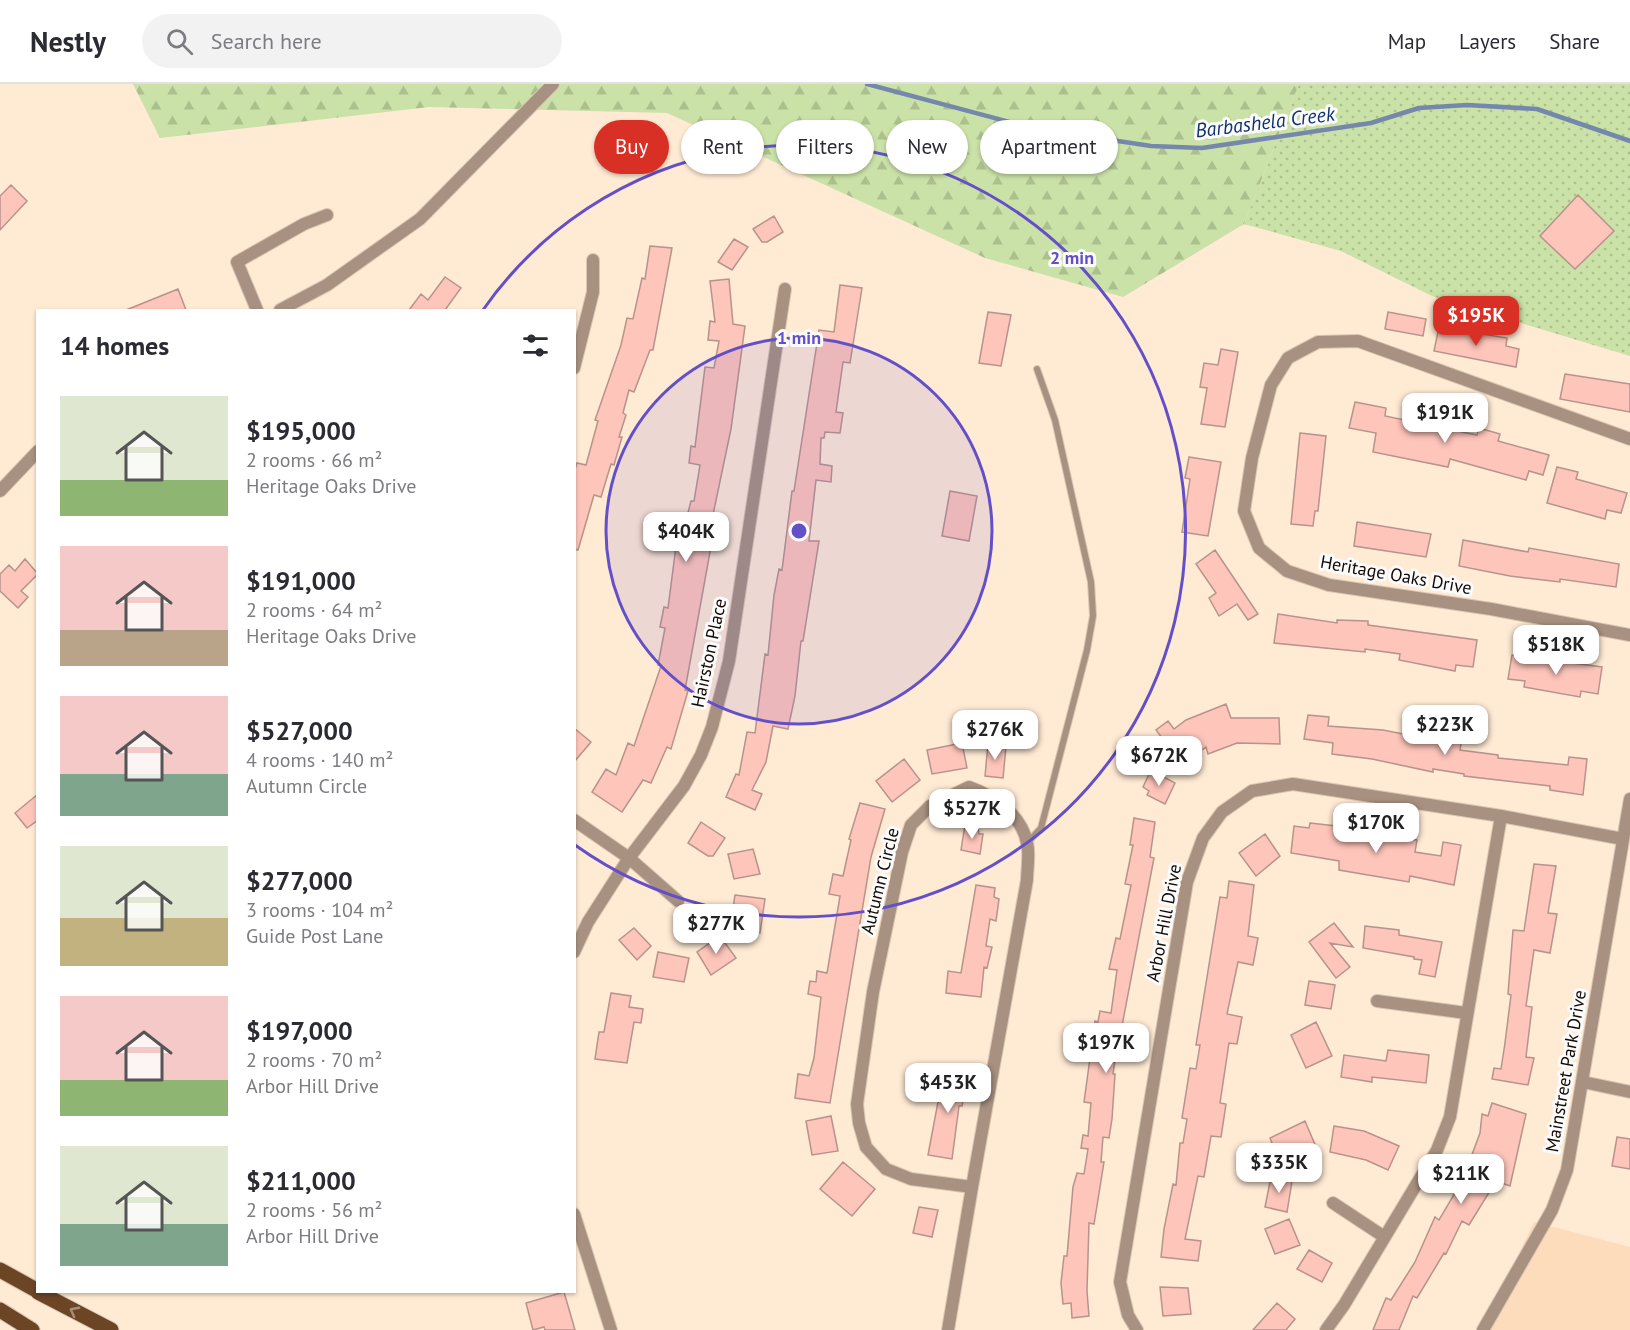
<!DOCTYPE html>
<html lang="en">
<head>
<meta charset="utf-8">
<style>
	body { margin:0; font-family:"PT Sans",sans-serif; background:#f2f2f3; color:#2b2b33; height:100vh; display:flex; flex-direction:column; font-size:22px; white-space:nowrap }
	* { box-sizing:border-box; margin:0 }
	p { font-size:20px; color:#7c7c81 }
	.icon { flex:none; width:33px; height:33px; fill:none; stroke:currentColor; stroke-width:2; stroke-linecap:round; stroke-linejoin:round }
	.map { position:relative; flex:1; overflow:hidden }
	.details { position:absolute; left:36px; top:225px; width:540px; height:984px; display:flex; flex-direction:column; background:#fff; border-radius:0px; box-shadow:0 2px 4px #0004 }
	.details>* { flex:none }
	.guide { position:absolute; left:594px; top:36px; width:570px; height:54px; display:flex; gap:12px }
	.price { position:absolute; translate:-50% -51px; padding:0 14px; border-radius:12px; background:#fff; color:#222; font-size:20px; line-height:39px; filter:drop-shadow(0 2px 3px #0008) }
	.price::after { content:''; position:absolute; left:50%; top:36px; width:18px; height:14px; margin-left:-9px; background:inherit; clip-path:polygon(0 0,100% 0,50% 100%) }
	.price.active { background:#d93025; color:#fff }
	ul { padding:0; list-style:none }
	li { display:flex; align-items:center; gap:18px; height:150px; padding:0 24px }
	li span { display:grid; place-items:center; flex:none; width:168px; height:120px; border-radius:0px; color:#555 }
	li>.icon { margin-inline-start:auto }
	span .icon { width:72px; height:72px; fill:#fffc; stroke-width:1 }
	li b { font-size:26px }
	h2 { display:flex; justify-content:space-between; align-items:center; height:72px; padding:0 24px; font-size:26px }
	.tag { padding:0 21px; border-radius:27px; background:#fff; box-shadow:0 2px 4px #0004; font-size:21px; line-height:54px }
	.tag.active { background:#d93025; color:#fff }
	header { display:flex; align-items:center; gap:36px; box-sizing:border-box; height:84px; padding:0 30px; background:#fff; border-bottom:2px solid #e1e1e2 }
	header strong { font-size:28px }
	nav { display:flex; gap:33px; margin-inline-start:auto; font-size:21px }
	.search { width:420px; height:54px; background:#f2f2f3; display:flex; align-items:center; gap:15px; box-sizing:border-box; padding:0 21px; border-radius:33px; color:#7c7c81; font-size:22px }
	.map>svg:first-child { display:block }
</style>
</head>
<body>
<header>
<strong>Nestly</strong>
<div class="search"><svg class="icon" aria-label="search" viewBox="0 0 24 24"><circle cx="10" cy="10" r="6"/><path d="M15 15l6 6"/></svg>Search here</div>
<nav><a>Map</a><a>Layers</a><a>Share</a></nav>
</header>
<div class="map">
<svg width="1630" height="1246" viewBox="0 0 1630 1246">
	<defs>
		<pattern id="green-dots" width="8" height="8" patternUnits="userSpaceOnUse" patternTransform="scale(1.5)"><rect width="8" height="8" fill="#cae1a7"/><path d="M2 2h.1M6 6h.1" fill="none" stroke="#acc08e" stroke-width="1.8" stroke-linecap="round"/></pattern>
		<pattern id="forest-firs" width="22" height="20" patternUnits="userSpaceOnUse" patternTransform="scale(1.5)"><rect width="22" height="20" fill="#cae1a7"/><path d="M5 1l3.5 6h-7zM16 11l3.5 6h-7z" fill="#acc08e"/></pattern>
	</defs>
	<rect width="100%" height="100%" fill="#ffead4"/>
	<!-- built -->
	<path fill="#fcdcbb" d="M1534,1138L1630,1163V1246H1482Z"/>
	<!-- green -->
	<path fill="url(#green-dots)" d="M1299,0H1630V272L1432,212L1341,167L1244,140Z"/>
	<!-- forest -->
	<path fill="url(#forest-firs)" d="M133,0H1299L1244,140L1123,213L985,174L667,29L429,23L160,54Z"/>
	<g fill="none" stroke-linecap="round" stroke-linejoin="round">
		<!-- stream -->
		<path stroke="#7588ab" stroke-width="4.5" d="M867,0L1032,44L1151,62L1202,64L1371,39L1419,24L1467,21L1537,25L1630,57"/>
	</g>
	<!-- building -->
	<path fill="#fec5ba" stroke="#b7938b" stroke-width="1.5" d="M11,101L27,117L0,146V112Z
		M1578,111L1614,147L1575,185L1540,152Z
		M774,132L783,148L767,158H762L753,145Z
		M734,155L748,163L732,186L718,178Z
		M650,162L672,164L653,266H650L634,308L629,306L623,329L626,331L619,353H622L614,381L611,380L601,413L594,411L578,466L574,465V388L577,379L586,381L598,337L595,336L621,261L627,234L633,235L642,194L645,195Z
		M445,193L461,204L445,226H409L421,210L428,216Z
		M729,195L733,240L745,242L731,345L710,445L714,446L685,606L688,607L671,665L667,663L651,699L643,696L622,728L592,708L606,685L616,691L628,659L634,662L661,582L658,581L665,544L660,543L664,523L668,524L679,439L685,440L691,417H694L700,381L689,379L691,362L695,363L705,283L714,284L719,257L708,256L710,237L715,238L710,197Z
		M840,201L862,204L850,279L843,278L836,328L843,329L840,349L825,348L824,354H821L820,380L832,382L831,398L816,396L809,457H819L803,557H801L795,612L788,645L773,642L766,678L752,706L762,710L755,726L726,713L736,690L739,691L747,648L755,649L765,570L768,571L774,511L779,485L782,486L792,407H794L819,246L834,248Z
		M178,205L186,226H126Z
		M988,228L1011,231L1001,282L979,279Z
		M1388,228L1426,235L1423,252L1385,245Z
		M1439,243L1507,254L1506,262L1519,265L1516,283L1434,267Z
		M1221,265L1238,268L1225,343L1201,340L1207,304L1200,303L1204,279L1218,281Z
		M1565,290L1630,300V328L1560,315Z
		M1355,318L1386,324L1385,332L1477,351L1479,344L1500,350L1498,357L1549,371L1543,391L1529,387L1526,396L1450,375L1448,383L1373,368L1376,349L1349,344Z
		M1300,349L1326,352L1318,427H1315L1313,442L1291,440Z
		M1189,373L1221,378L1208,452L1182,448L1190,395L1185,394Z
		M1557,383L1578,388L1576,395L1627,409L1621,429L1607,426L1605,435L1547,419Z
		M950,407L977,412L969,457L942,452Z
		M1357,438L1431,450L1426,473L1354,462Z
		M1463,456L1528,468L1529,464L1619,480L1616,503L1560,495V498L1510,492L1459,482Z
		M1215,466L1258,530L1248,536L1237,520L1219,532L1209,514L1216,509L1196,480Z
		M25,475L38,490L21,507L28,513L18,524L0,507V490L9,481L15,487Z
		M1278,530L1337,539V536L1368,537V541L1477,556L1473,583L1456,581L1455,587L1399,576L1400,570L1365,565V568L1274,559Z
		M1512,571L1602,583L1598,610L1581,607L1580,613L1524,603L1525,597L1508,595Z
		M1226,620L1231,634H1279L1280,660L1237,659L1208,670L1206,663L1189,676L1184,671L1178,675L1156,646L1168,637L1174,645L1186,636Z
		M1308,631L1329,633L1328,642L1383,646L1423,654L1425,648L1462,654L1460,666L1498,671V674L1568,681L1569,673L1587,675L1583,711L1550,706V702L1464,692V690L1433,685V688L1372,675L1332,670L1333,659L1304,655Z
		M574,644L591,658L574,678Z
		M962,659L967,684L932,690L927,666Z
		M988,660L1006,663L1003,694L985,692Z
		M904,675L920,696L892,718L876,697Z
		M1151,686L1175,699L1165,720L1147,711L1149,707L1143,703Z
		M38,710V736L27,744L15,729Z
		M860,719L885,725L871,773L830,1019L795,1014L798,990L809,992L814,974L821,913L808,910L810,897L816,898L817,887L827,889L840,812L829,810L833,790L843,792L851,756L849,755Z
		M1134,734L1155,738L1150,773L1154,774L1122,942H1127L1123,964L1117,963L1113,990H1115L1112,1035L1109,1054L1103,1053L1101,1078H1104L1094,1140L1089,1139L1087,1207L1089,1232L1072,1234L1071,1219L1063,1220L1061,1199L1064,1172H1067L1073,1103L1077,1089L1084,1090L1088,1065L1081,1064L1083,1051L1088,1052L1091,1019L1084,1018L1095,937L1098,938L1100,927L1111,929L1117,886L1109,885L1116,854L1120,855L1131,801L1125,800L1133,761H1130Z
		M701,738L725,754L713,772H708L688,759Z
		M1310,739L1354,744L1353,749L1417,756L1415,768L1441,772L1443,758L1461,761L1454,801L1410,792L1409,798L1339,786V777L1291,769L1294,742L1309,744Z
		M965,741L978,743L979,750H983L980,770L961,766Z
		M1265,750L1280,772L1256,792L1239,769Z
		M753,765L760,790L734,795L728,770Z
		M1534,780L1556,782L1548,829L1557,830L1550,869L1534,866L1526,922L1532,923L1526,973L1534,974L1528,1001L1492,995L1494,984L1501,985L1505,959L1511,911L1508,910L1513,846L1524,847Z
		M1229,797L1254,801L1248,852L1258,854L1253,881L1238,878L1227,930L1242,933L1237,960L1229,959L1220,1019L1226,1020L1221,1053L1211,1052L1204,1093L1198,1092L1185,1155L1201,1157L1198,1177L1161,1173L1164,1145L1173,1100L1176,1101L1180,1059H1183L1187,1035L1182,1034L1190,984L1196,985L1200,961H1196L1220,813L1227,814Z
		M976,801L995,804L994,813L999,815L996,837L990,835L986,862L992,863L987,884L984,883L981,913L946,909L948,887L961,889Z
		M735,811L765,815L760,849L730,844Z
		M1334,839L1353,863L1330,859L1350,883L1336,894L1309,858Z
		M1365,842L1399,846V851L1442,858L1435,893L1419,890L1422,876L1414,875V873L1363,864Z
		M634,844L651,862L637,876L619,856Z
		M720,852L736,874L711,891L697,868Z
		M658,868L689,874L684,898L653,893Z
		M1309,897L1335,901L1331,925L1305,921Z
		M611,909L631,912L629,923L643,925L641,939L634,938L627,979L595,975L599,948H604Z
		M1316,938L1332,972L1306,984L1291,951Z
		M1388,966L1429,971L1426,999L1372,993V998L1341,993L1344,971L1386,977Z
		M944,986L968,990L962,1022H959L952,1075L928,1071Z
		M1492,1019L1526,1030L1510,1102L1496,1097L1469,1141L1462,1137L1446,1170L1444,1169L1417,1214L1413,1212L1399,1246H1373L1386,1214L1391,1216L1415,1178L1435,1133L1439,1136L1474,1077L1470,1076L1480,1049L1482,1030L1488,1032Z
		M831,1032L838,1067L812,1071L806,1037Z
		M1305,1037L1316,1063L1280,1080L1270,1054Z
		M1334,1042L1364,1047L1399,1062L1388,1086L1366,1076L1330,1068Z
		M1617,1053L1630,1055V1085L1612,1082Z
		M843,1078L875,1105L852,1132L820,1105Z
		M1271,1093L1292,1097L1287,1128L1265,1123Z
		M919,1123L938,1126L932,1153L913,1149Z
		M1289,1135L1300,1161L1275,1170L1265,1145Z
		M1309,1166L1332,1179L1322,1198L1297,1185Z
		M1160,1203L1188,1204L1191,1230L1163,1232Z
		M564,1208L575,1246H545L544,1243L533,1246L526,1219Z
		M1277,1219L1295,1235L1286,1246H1253Z"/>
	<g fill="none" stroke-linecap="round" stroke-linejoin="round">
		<defs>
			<path id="lane" d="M1028,758L1041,744L1087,566L1093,532L1091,498L1055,336L1037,285"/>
			<path id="street" d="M257,226L237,178L304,140L327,131
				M280,226L327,201L420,135L553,0
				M574,284L593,208V176
				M1630,355L1358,257L1318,258L1288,274L1271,301L1252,374L1244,427L1259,464L1287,487L1329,501L1491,525L1630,551
				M0,407L38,367
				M969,703C994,712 1022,731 1027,759C1030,770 1027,785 1027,796L972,1103L911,1095L886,1085L866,1063L859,1039L857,1020L873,908L902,768L911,741L930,722Z
				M574,736L629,774L678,817
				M574,868L588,838L629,774L684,702L701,671L712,643L729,577L785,205
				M1377,917L1466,929
				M1583,998L1630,1008
				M1333,1119L1383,1152
				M574,1130L611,1246
				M948,1246L972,1103
				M1137,1246L1128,1231L1120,1198L1187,798L1203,754L1222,728L1252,707L1293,700L1501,732L1623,755
				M1326,1246L1344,1221L1437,1066L1450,1033L1501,732
				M1483,1246L1552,1126L1567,1086L1630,715"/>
			<path id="primary" d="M0,1186L38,1207
				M38,1208L111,1246
				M0,1226L32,1246"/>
		</defs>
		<!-- lane casing -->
		<use href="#lane" stroke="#d9c6b3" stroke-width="8"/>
		<!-- street casing -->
		<use href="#street" stroke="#d9c6b3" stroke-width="14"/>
		<!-- primary casing -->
		<use href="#primary" stroke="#d9c6b3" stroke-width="17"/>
		<!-- lane -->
		<use href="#lane" stroke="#a89180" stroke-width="6"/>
		<!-- street -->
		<use href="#street" stroke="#a89180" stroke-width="12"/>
		<!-- primary -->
		<use href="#primary" stroke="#6c4525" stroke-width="15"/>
	</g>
	<!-- one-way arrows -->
	<defs><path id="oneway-chevron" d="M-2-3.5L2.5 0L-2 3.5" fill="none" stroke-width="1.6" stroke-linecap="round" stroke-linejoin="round" transform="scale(1.5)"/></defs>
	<use stroke="#a58e7b" href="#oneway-chevron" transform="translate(74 1227) rotate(-152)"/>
	<!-- distance rings -->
	<circle cx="799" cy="447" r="193" fill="#6350c9" fill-opacity=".12"/>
	<g fill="none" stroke="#6350c9" stroke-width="3">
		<circle cx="799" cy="447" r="193"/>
		<path d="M483 226A386 386 0 1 1 575 761"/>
	</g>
	<g text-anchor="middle" stroke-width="6" stroke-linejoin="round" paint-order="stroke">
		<!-- street labels -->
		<g font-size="18" fill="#120903" stroke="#fbfbfb">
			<text transform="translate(1396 491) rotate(10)" y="6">Heritage Oaks Drive</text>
			<text transform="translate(709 569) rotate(-78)" y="6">Hairston Place</text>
			<text transform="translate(880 797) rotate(-76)" y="6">Autumn Circle</text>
			<text transform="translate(1164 839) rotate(-79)" y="6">Arbor Hill Drive</text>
			<text transform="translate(1566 987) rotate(-80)" y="6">Mainstreet Park Drive</text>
		</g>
		<!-- water labels -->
		<g font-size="20" font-style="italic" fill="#0f316e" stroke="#fbfbfb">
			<text transform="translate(1265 38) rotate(-7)" y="7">Barbashela Creek</text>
		</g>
	</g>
	<circle cx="799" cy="447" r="9" fill="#6350c9" stroke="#fbfbfb" stroke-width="3"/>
	<g font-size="18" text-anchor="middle" font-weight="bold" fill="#6350c9" stroke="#fbfbfb" stroke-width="6" stroke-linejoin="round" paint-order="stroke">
		<text x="1072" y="180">2 min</text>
		<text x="799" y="260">1 min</text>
	</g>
</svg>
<b class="price active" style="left:1476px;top:263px">$195K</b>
<b class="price" style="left:1445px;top:360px">$191K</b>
<b class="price" style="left:686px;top:479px">$404K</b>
<b class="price" style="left:1556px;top:592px">$518K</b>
<b class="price" style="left:1445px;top:672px">$223K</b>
<b class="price" style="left:995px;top:677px">$276K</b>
<b class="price" style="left:1159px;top:703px">$672K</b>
<b class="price" style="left:972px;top:756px">$527K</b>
<b class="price" style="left:1376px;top:770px">$170K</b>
<b class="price" style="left:716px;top:871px">$277K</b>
<b class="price" style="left:1106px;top:990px">$197K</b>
<b class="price" style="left:948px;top:1030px">$453K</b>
<b class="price" style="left:1279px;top:1110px">$335K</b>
<b class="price" style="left:1461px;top:1121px">$211K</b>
<div class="guide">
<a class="tag active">Buy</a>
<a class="tag">Rent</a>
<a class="tag">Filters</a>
<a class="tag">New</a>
<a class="tag">Apartment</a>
</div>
<section class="details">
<h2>14 homes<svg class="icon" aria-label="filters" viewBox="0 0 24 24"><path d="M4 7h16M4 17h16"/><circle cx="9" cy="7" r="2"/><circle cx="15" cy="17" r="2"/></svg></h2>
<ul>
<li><span style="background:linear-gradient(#dfe7d0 70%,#8fb573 0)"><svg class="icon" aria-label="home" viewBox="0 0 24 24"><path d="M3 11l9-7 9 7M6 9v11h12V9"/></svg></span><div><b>$195,000</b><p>2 rooms · 66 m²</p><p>Heritage Oaks Drive</p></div></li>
<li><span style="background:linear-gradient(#f6c9c9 70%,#b9a48a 0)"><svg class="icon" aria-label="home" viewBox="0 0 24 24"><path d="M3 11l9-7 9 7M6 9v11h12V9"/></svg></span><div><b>$191,000</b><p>2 rooms · 64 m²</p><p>Heritage Oaks Drive</p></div></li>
<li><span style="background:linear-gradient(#f6c9c9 65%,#7fa58c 0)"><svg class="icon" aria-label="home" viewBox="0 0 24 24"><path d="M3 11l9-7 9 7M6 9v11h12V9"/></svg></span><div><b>$527,000</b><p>4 rooms · 140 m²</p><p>Autumn Circle</p></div></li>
<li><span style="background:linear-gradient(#dfe7d0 60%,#c2b280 0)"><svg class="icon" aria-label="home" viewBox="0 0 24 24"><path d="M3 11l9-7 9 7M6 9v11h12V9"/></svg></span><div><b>$277,000</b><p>3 rooms · 104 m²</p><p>Guide Post Lane</p></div></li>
<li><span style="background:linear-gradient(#f6c9c9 70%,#8fb573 0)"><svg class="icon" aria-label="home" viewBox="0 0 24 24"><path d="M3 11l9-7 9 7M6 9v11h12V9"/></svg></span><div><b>$197,000</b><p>2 rooms · 70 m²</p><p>Arbor Hill Drive</p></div></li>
<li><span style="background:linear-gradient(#dfe7d0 65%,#7fa58c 0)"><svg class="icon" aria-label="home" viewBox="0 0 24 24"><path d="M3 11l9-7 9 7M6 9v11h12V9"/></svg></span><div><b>$211,000</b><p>2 rooms · 56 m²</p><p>Arbor Hill Drive</p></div></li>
</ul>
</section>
</div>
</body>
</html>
